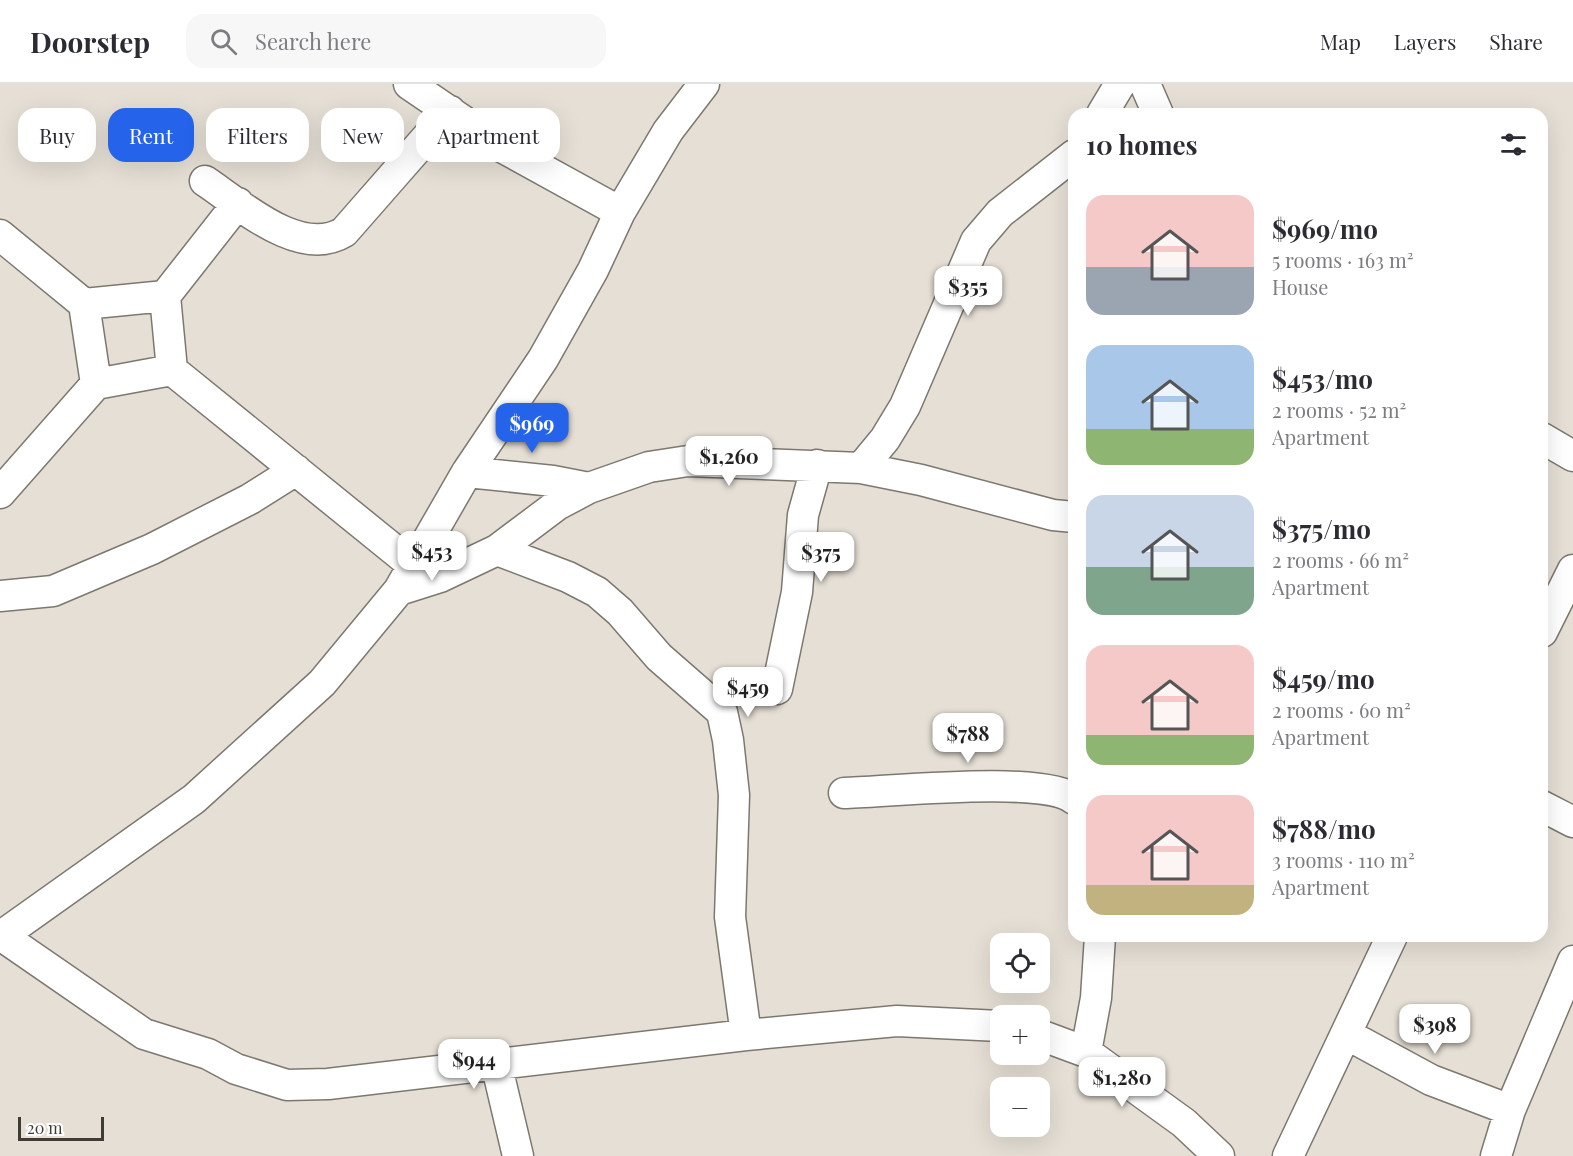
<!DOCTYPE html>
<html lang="en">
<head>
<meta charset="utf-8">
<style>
	body { margin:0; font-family:"Playfair Display",serif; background:#f7f7f7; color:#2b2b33; height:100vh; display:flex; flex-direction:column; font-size:22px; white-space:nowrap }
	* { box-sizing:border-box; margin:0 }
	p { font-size:20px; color:#7c7c81 }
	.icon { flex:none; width:33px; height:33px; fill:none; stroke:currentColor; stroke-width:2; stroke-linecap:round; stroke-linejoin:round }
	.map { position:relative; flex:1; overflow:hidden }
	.sheet { position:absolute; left:1068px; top:24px; width:480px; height:834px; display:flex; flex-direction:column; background:#fff; border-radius:18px; box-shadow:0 6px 24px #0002 }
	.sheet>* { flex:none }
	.top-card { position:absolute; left:18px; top:24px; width:570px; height:54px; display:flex; gap:12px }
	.buttons { position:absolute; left:990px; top:849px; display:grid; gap:12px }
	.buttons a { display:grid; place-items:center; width:60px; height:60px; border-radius:12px; background:#fff; box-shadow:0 6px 24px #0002; font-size:30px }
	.scale { position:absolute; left:18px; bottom:15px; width:86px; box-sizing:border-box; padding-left:6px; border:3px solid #3f3c38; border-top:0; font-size:16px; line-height:21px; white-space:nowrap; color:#3f3c38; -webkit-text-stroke:4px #fff; paint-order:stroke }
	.price { position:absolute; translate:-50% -51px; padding:0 14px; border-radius:12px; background:#fff; color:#222; font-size:20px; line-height:39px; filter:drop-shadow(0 2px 3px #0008) }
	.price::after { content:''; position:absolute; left:50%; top:36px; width:18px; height:14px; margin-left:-9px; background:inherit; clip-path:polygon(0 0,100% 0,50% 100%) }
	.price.on { background:#2563eb; color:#fff }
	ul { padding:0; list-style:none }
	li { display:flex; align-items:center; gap:18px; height:150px; padding:0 18px }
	li span { display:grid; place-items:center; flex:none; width:168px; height:120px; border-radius:18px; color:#555 }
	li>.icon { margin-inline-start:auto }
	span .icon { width:72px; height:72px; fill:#fffc; stroke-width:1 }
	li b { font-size:26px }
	h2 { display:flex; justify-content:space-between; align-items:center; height:72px; padding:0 18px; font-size:26px }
	.tag { padding:0 21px; border-radius:18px; background:#fff; box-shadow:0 6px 24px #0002; font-size:21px; line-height:54px }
	.tag.on { background:#2563eb; color:#fff }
	header { display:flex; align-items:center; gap:36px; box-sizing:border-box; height:84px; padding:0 30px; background:#fff; border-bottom:2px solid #e1e1e2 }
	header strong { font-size:28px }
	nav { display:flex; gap:33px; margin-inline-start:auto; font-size:21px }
	.search { width:420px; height:54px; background:#f7f7f7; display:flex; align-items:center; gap:15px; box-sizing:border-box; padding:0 21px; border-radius:18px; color:#7c7c81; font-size:22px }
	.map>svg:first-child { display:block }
</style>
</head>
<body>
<header>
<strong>Doorstep</strong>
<div class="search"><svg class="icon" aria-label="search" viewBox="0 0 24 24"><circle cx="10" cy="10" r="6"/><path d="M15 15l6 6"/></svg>Search here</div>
<nav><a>Map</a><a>Layers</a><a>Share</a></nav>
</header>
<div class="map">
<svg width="1573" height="1072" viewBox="0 0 1573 1072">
	<rect width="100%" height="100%" fill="#e5dfd5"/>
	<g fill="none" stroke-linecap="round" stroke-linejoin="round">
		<defs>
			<path id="minor" d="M409,0L500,62L620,128
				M1145,0L1158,30
				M1102,30L1120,0
				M205,97C241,121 300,175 344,148L450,27
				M0,151L84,220
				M165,212L238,119
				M172,286L414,482
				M1542,354L1573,372
				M861,384L885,355L905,322L976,157L1000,129L1074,71
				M467,388L553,397L589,404
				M0,409L96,300L172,286L165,212L84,220L96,300
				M497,466L568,493L597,508L620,528L659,573L722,628L728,656L734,711L730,833L746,951
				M399,506L440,493L497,466L557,421L589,404L649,383L688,377L861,384L921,396L1053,431L1074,433
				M0,512L53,507L152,465L250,415L296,386
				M1542,548L1573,486
				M777,605L797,508L803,431L817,381
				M844,709C888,708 1044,691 1074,715
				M1542,722L1573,738
				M2,852L144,950L208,970L236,985L287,1001L328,1000L746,951L897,937L1000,942
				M0,853L194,715L322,599L399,506L467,388L543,275L593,186L620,128L668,47L704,0
				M1346,950L1431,996L1510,1026
				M1040,951L1086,968L1184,1039L1219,1072
				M1086,968L1096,914L1100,852
				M496,979L518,1072
				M1288,1072L1392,852
				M1496,1072L1510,1026L1573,877"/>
		</defs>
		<!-- minor casing -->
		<use href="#minor" stroke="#7d786f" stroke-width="33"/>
		<!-- minor -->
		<use href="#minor" stroke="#fff" stroke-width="30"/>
	</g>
</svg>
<div class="buttons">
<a><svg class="icon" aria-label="locate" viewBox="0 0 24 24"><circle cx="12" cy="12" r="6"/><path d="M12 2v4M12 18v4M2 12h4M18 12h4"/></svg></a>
<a>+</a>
<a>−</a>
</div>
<div class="scale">20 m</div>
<b class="price" style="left:968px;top:233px">$355</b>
<b class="price on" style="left:532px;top:370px">$969</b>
<b class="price" style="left:729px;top:403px">$1,260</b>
<b class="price" style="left:432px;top:498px">$453</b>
<b class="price" style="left:821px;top:499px">$375</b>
<b class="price" style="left:748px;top:634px">$459</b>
<b class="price" style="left:968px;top:680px">$788</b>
<b class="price" style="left:1435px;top:971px">$398</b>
<b class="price" style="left:474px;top:1006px">$944</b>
<b class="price" style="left:1122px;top:1024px">$1,280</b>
<div class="top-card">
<a class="tag">Buy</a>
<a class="tag on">Rent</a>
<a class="tag">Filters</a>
<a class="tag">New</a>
<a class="tag">Apartment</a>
</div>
<section class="sheet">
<h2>10 homes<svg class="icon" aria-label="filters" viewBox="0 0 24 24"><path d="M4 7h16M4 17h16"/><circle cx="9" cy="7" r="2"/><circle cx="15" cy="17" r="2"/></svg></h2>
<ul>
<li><span style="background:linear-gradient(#f6c9c9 60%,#9aa5b1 0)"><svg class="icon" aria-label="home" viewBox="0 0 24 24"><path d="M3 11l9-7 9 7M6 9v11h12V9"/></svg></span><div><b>$969/mo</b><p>5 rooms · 163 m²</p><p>House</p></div></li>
<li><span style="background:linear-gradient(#a9c7e8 70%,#8fb573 0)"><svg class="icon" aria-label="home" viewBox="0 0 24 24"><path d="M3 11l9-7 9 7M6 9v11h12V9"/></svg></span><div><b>$453/mo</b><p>2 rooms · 52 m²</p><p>Apartment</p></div></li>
<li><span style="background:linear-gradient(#c9d6e8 60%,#7fa58c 0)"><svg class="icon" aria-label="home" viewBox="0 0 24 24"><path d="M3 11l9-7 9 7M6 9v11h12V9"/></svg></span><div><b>$375/mo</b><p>2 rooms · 66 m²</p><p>Apartment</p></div></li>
<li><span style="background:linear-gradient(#f6c9c9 75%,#8fb573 0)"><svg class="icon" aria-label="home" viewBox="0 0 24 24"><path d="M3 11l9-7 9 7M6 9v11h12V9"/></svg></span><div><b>$459/mo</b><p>2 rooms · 60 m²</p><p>Apartment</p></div></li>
<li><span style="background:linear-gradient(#f6c9c9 75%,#c2b280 0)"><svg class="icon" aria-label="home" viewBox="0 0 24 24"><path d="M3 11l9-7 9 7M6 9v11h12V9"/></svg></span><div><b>$788/mo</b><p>3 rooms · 110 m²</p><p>Apartment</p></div></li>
</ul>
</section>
</div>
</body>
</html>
